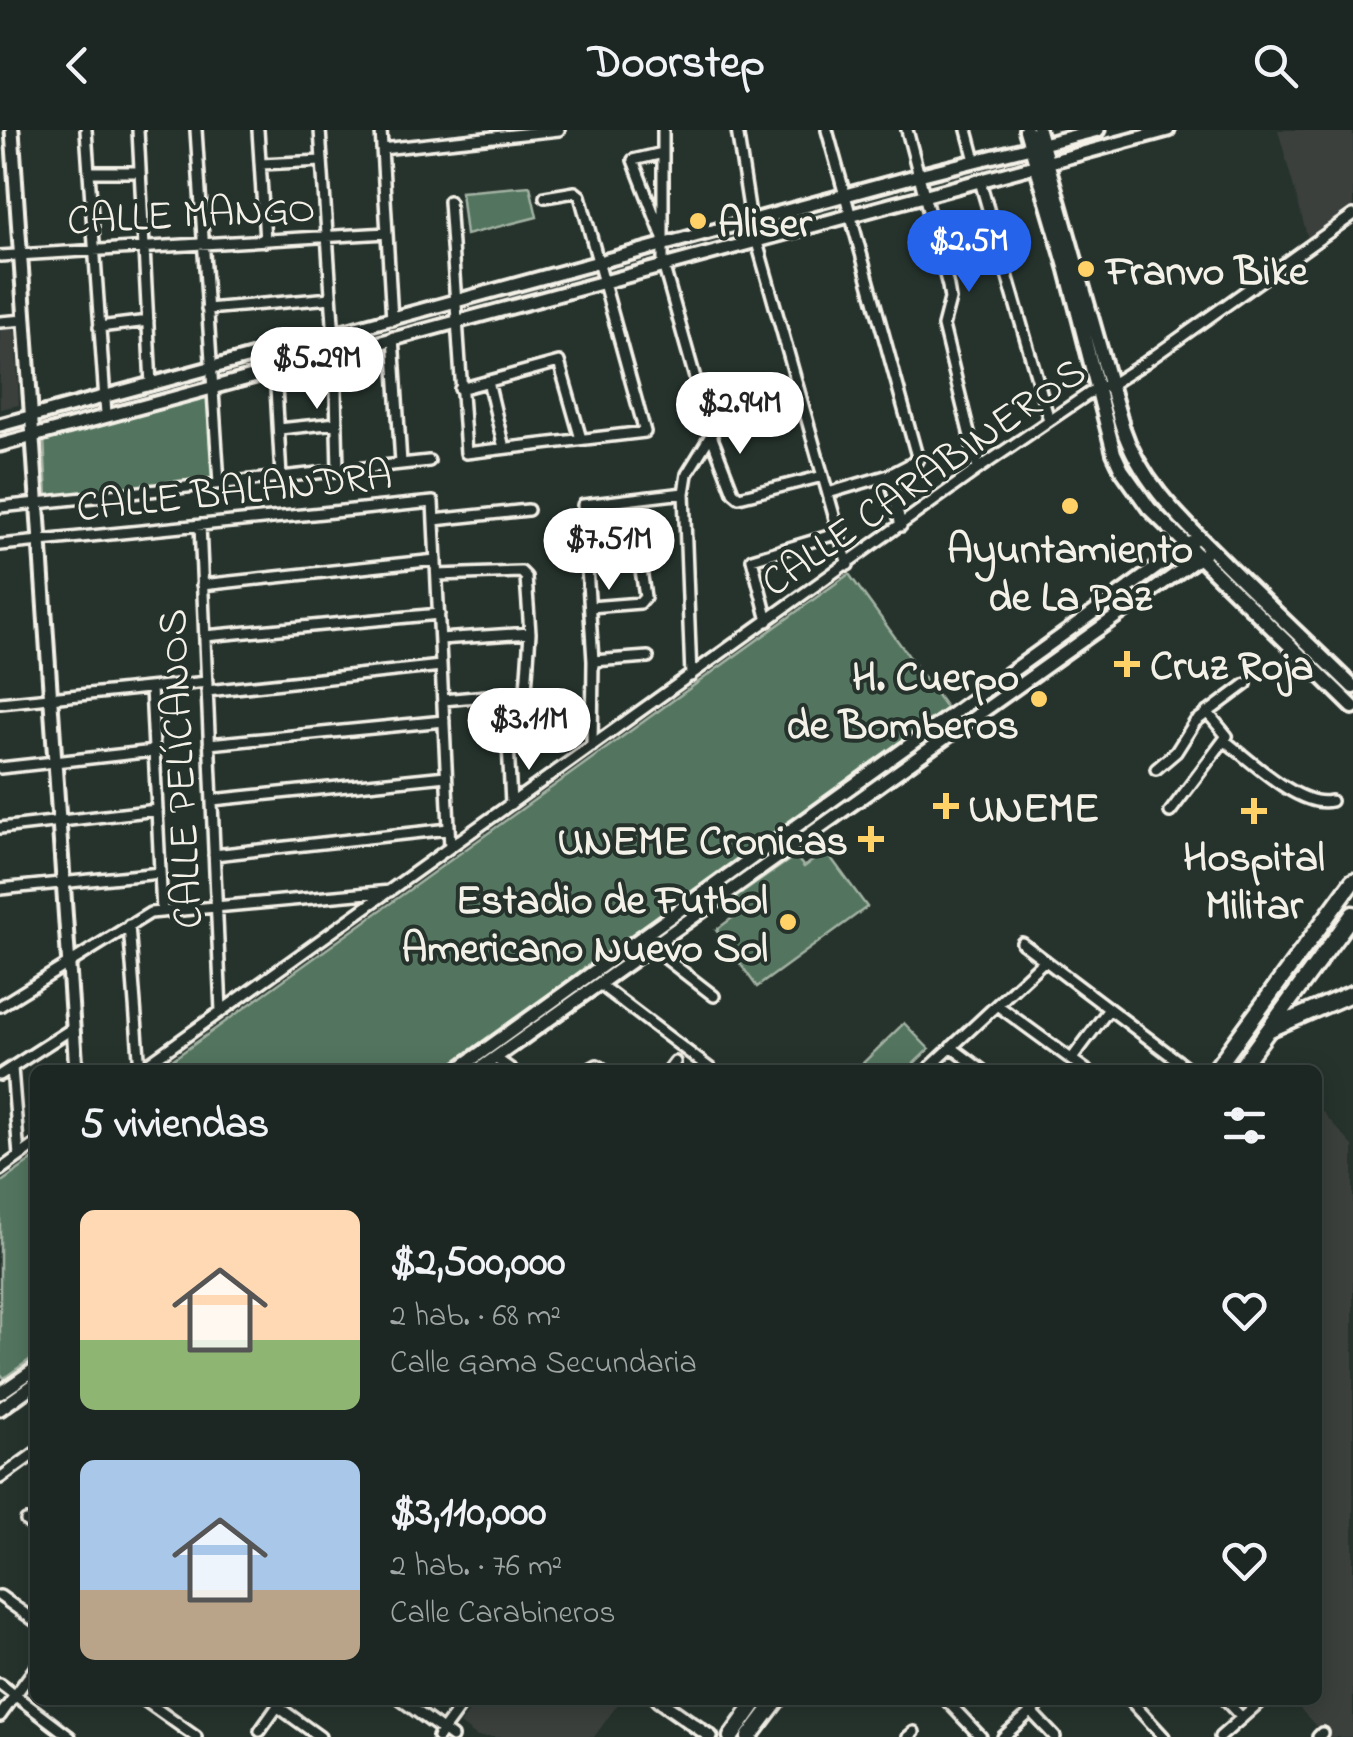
<!DOCTYPE html>
<html lang="es">
<head>
<meta charset="utf-8">
<style>
	body { margin:0; font-family:"Indie Flower",sans-serif; background:#252e2a; color:#f1f3f6; height:100vh; display:flex; flex-direction:column; font-size:38px; white-space:nowrap }
	* { box-sizing:border-box; margin:0 }
	p { font-size:32px; color:#a0a5a5 }
	.icon { flex:none; width:55px; height:55px; fill:none; stroke:currentColor; stroke-width:2; stroke-linecap:round; stroke-linejoin:round }
	.map { position:relative; flex:1; overflow:hidden }
	.details { position:absolute; left:30px; top:935px; width:1292px; height:640px; display:flex; flex-direction:column; background:#1c2622; border-radius:15px; box-shadow:0 5px 25px #0003,0 0 0 2px #3a4340 }
	.details>* { flex:none }
	.price { position:absolute; translate:-50% -85px; padding:0 22px; border-radius:35px; background:#fff; color:#222; font-size:32px; line-height:65px; filter:drop-shadow(0 2px 5px #0008) }
	.price::after { content:''; position:absolute; left:50%; top:60px; width:30px; height:22px; margin-left:-15px; background:inherit; clip-path:polygon(0 0,100% 0,50% 100%) }
	.price.selected { background:#2563eb; color:#fff }
	ul { padding:0; list-style:none }
	li { display:flex; align-items:center; gap:30px; height:250px; padding:0 50px }
	li span { display:grid; place-items:center; flex:none; width:280px; height:200px; border-radius:15px; color:#555 }
	li>.icon { margin-inline-start:auto }
	span .icon { width:120px; height:120px; fill:#fffc; stroke-width:1 }
	li b { font-size:42px }
	h2 { display:flex; justify-content:space-between; align-items:center; height:120px; padding:0 50px; font-size:42px }
	header { display:flex; justify-content:space-between; align-items:center; height:130px; padding:0 50px; background:#1c2622; font-size:45px; font-weight:700 }
	.map>svg:first-child { display:block }
</style>
</head>
<body>
<header><svg class="icon" aria-label="back" viewBox="0 0 24 24"><path d="M15 5l-7 7 7 7"/></svg>Doorstep<svg class="icon" aria-label="search" viewBox="0 0 24 24"><circle cx="10" cy="10" r="6"/><path d="M15 15l6 6"/></svg></header>
<div class="map">
<svg width="1353" height="1607" viewBox="0 0 1353 1607">
	<rect width="100%" height="100%" fill="#26332d"/>
	<filter id="ink" filterUnits="userSpaceOnUse"><feTurbulence type="fractalNoise" baseFrequency=".01" numOctaves="2"/><feDisplacementMap in="SourceGraphic" scale="20" xChannelSelector="R" yChannelSelector="G"/><feConvolveMatrix kernelMatrix="1 2 1 2 8 2 1 2 1" color-interpolation-filters="sRGB"/></filter>
	<g filter="url(#ink)">
		<!-- built -->
		<path fill="#3b403d" d="M1278,0H1353V76L1308,109Z
			M15,196L19,275L0,279V197Z
			M1318,977L1353,1016V1607H1326L1292,1570H1318Z
			M478,1570H621L594,1607H477L460,1594Z"/>
		<!-- green -->
		<path fill="#52745e" stroke="#a3b2a3" stroke-width="2.5" d="M530,56L537,87L466,105L461,62Z
			M210,260L215,350L47,367L44,308Z
			M849,444L948,580L442,940H158Z
			M826,721L867,777L757,857L716,800L739,783L731,771L795,726L804,737Z
			M904,893L929,919L907,940H875L863,933Z
			M35,1028V1226L4,1248L0,1243V1053Z"/>
		<g fill="none" stroke-linecap="round" stroke-linejoin="round">
			<defs>
				<path id="minor" d="M86,0L106,284
					M138,0L151,255
					M196,0L219,353
					M258,0L265,111
					M320,0L335,223L338,340
					M381,0L392,190
					M663,0V134L711,305L687,344L684,363L691,546
					M737,0L751,91L848,435
					M827,0L918,330L889,345L828,363
					M907,0L948,156L950,169L943,196L978,339
					M967,0L975,30
					M382,19L559,0
					M261,34L322,31
					M89,42H140
					M980,51L1049,290
					M449,71L466,323L645,302L580,66L575,62L545,67
					M662,105L633,30L663,23
					M0,126L387,103
					M207,179L331,168
					M0,192L25,190
					M99,197L148,191
					M393,207L401,333
					M275,239L281,347
					M488,251L504,318
					M460,259L559,232L581,309
					M279,299L337,293
					M711,305L733,362L739,367L823,346
					M889,345L901,396
					M0,377L429,331
					M434,390L528,380
					M200,395L221,881
					M0,415L433,372L450,717
					M587,426H639L645,467L640,473L590,477
					M437,445L521,442L526,447L530,503L526,560L520,563L443,570
					M202,455L436,430
					M768,491L752,429L839,403
					M205,506L439,484
					M440,509L530,503
					M593,531L648,527
					M151,558L162,781
					M207,561L441,536
					M0,573L207,552
					M1224,610C1249,629 1300,679 1331,671
					M508,613L511,674
					M209,614L444,591
					M592,616L593,531L583,375L684,363
					M0,638L154,621
					M1156,639L1176,622L1195,592L1246,554
					M212,670L446,646
					M1170,682L1227,606L1207,582
					M0,698L157,680
					M214,725L449,699
					M0,759L160,743
					M129,795L140,940
					M1022,813L1190,940
					M651,817L714,866
					M599,854L712,940
					M997,875L1086,940
					M0,876L150,783L390,761
					M951,917L982,940
					M495,928L512,940
					M1071,930L1109,879
					M12,938L19,1026
					M139,940L978,339L1097,258L1110,255L1143,234L1353,85
					M588,940L597,935L605,940
					M669,940L675,932
					M927,940L1045,830
					M0,945L73,898
					M0,1040L35,1015
					M0,1348L35,1323
					M26,1391L35,1398
					M0,1466L35,1491
					M0,1554L70,1607
					M144,1570L196,1607
					M401,1570L452,1607
					M946,1570L981,1607
					M1020,1570L1055,1607
					M1130,1570L1164,1607
					M1225,1570L1242,1588
					M277,1576L320,1607
					M0,1586L35,1538
					M260,1601L282,1570
					M438,1607L465,1570
					M908,1607L914,1602
					M1003,1607L1044,1570
					M1220,1607L1262,1570
					M1318,1607L1322,1603"/>
				<path id="tertiary" d="M12,0L76,940
					M0,295L919,45L1098,0
					M0,315L1168,0
					M457,940L1192,412
					M478,940L1204,424
					M0,1263L35,1239
					M0,1279L35,1254
					M658,1570L711,1607"/>
				<path id="secondary" d="M1026,0L1067,140L1114,323L1122,340L1149,378L1353,577
					M1038,0L1122,296C1140,352 1183,391 1224,432C1266,474 1310,515 1353,557"/>
				<path id="primary" d="M1270,899L1353,863
					M1215,940L1353,751
					M1239,940L1353,784
					M731,1607L757,1570
					M749,1607L777,1570"/>
			</defs>
			<!-- minor casing -->
			<use href="#minor" stroke="#f4f1e8" stroke-width="16"/>
			<!-- tertiary casing -->
			<use href="#tertiary" stroke="#f4f1e8" stroke-width="19"/>
			<!-- secondary casing -->
			<use href="#secondary" stroke="#f4f1e8" stroke-width="20"/>
			<!-- primary casing -->
			<use href="#primary" stroke="#f4f1e8" stroke-width="21"/>
			<!-- minor -->
			<use href="#minor" stroke="#26332d" stroke-width="9"/>
			<!-- tertiary -->
			<use href="#tertiary" stroke="#26332d" stroke-width="11"/>
			<!-- secondary -->
			<use href="#secondary" stroke="#26332d" stroke-width="12"/>
			<!-- primary -->
			<use href="#primary" stroke="#26332d" stroke-width="14"/>
		</g>
	</g>
	<!-- markers -->
	<g fill="#ffd166" stroke="#26332d" stroke-width="4">
		<circle cx="698" cy="91" r="10"/>
		<circle cx="1086" cy="139" r="10"/>
		<circle cx="1070" cy="376" r="10"/>
		<path d="M1122 519h10v10h10v10h-10v10h-10v-10h-10v-10h10z"/>
		<circle cx="1039" cy="569" r="10"/>
		<path d="M941 661h10v10h10v10h-10v10h-10v-10h-10v-10h10z"/>
		<path d="M1249 666h10v10h10v10h-10v10h-10v-10h-10v-10h10z"/>
		<path d="M866 694h10v10h10v10h-10v10h-10v-10h-10v-10h10z"/>
		<circle cx="788" cy="792" r="10"/>
	</g>
	<g text-anchor="middle" stroke-width="8" stroke-linejoin="round" paint-order="stroke">
		<!-- street labels -->
		<g font-size="42" fill="#f4f1e8" stroke="#26332d">
			<text transform="translate(191 82) rotate(-3)" y="15">CALLE MANGO</text>
			<text transform="translate(922 345) rotate(-35)" y="15">CALLE CARABINEROS</text>
			<text transform="translate(234 359) rotate(-6)" y="15">CALLE BALANDRA</text>
			<text transform="translate(178 639) rotate(-93)" y="15">CALLE PELÍCANOS</text>
		</g>
		<!-- poi labels -->
		<g font-size="42" font-weight="bold" fill="#f4f1e8" stroke="#26332d" text-anchor="start">
			<text x="718" y="106">Aliser</text>
			<text x="1106" y="154">Franvo Bike</text>
			<text x="1070" y="432" text-anchor="middle">Ayuntamiento<tspan x="1070" dy="48">de La Paz</tspan></text>
			<text x="1150" y="549">Cruz Roja</text>
			<text x="1019" y="560" text-anchor="end">H. Cuerpo<tspan x="1019" dy="48">de Bomberos</tspan></text>
			<text x="968" y="691">UNEME</text>
			<text x="848" y="724" text-anchor="end">UNEME Cronicas</text>
			<text x="1254" y="740" text-anchor="middle">Hospital<tspan x="1254" dy="48">Militar</tspan></text>
			<text x="768" y="783" text-anchor="end">Estadio de Futbol<tspan x="768" dy="48">Americano Nuevo Sol</tspan></text>
		</g>
	</g>
</svg>
<b class="price selected" style="left:969px;top:165px">$2.5M</b>
<b class="price" style="left:317px;top:282px">$5.29M</b>
<b class="price" style="left:740px;top:327px">$2.94M</b>
<b class="price" style="left:609px;top:463px">$7.51M</b>
<b class="price" style="left:529px;top:643px">$3.11M</b>
<section class="details">
<h2>5 viviendas<svg class="icon" aria-label="filters" viewBox="0 0 24 24"><path d="M4 7h16M4 17h16"/><circle cx="9" cy="7" r="2"/><circle cx="15" cy="17" r="2"/></svg></h2>
<ul>
<li><span style="background:linear-gradient(#ffd9b3 65%,#8fb573 0)"><svg class="icon" aria-label="home" viewBox="0 0 24 24"><path d="M3 11l9-7 9 7M6 9v11h12V9"/></svg></span><div><b>$2,500,000</b><p>2 hab. · 68 m²</p><p>Calle Gama Secundaria</p></div><svg class="icon" aria-label="heart" viewBox="0 0 24 24"><path d="M12 20l-8-8c-3-5 5-10 8-4 3-6 11-1 8 4z"/></svg></li>
<li><span style="background:linear-gradient(#a9c7e8 65%,#b9a48a 0)"><svg class="icon" aria-label="home" viewBox="0 0 24 24"><path d="M3 11l9-7 9 7M6 9v11h12V9"/></svg></span><div><b>$3,110,000</b><p>2 hab. · 76 m²</p><p>Calle Carabineros</p></div><svg class="icon" aria-label="heart" viewBox="0 0 24 24"><path d="M12 20l-8-8c-3-5 5-10 8-4 3-6 11-1 8 4z"/></svg></li>
</ul>
</section>
</div>
</body>
</html>
